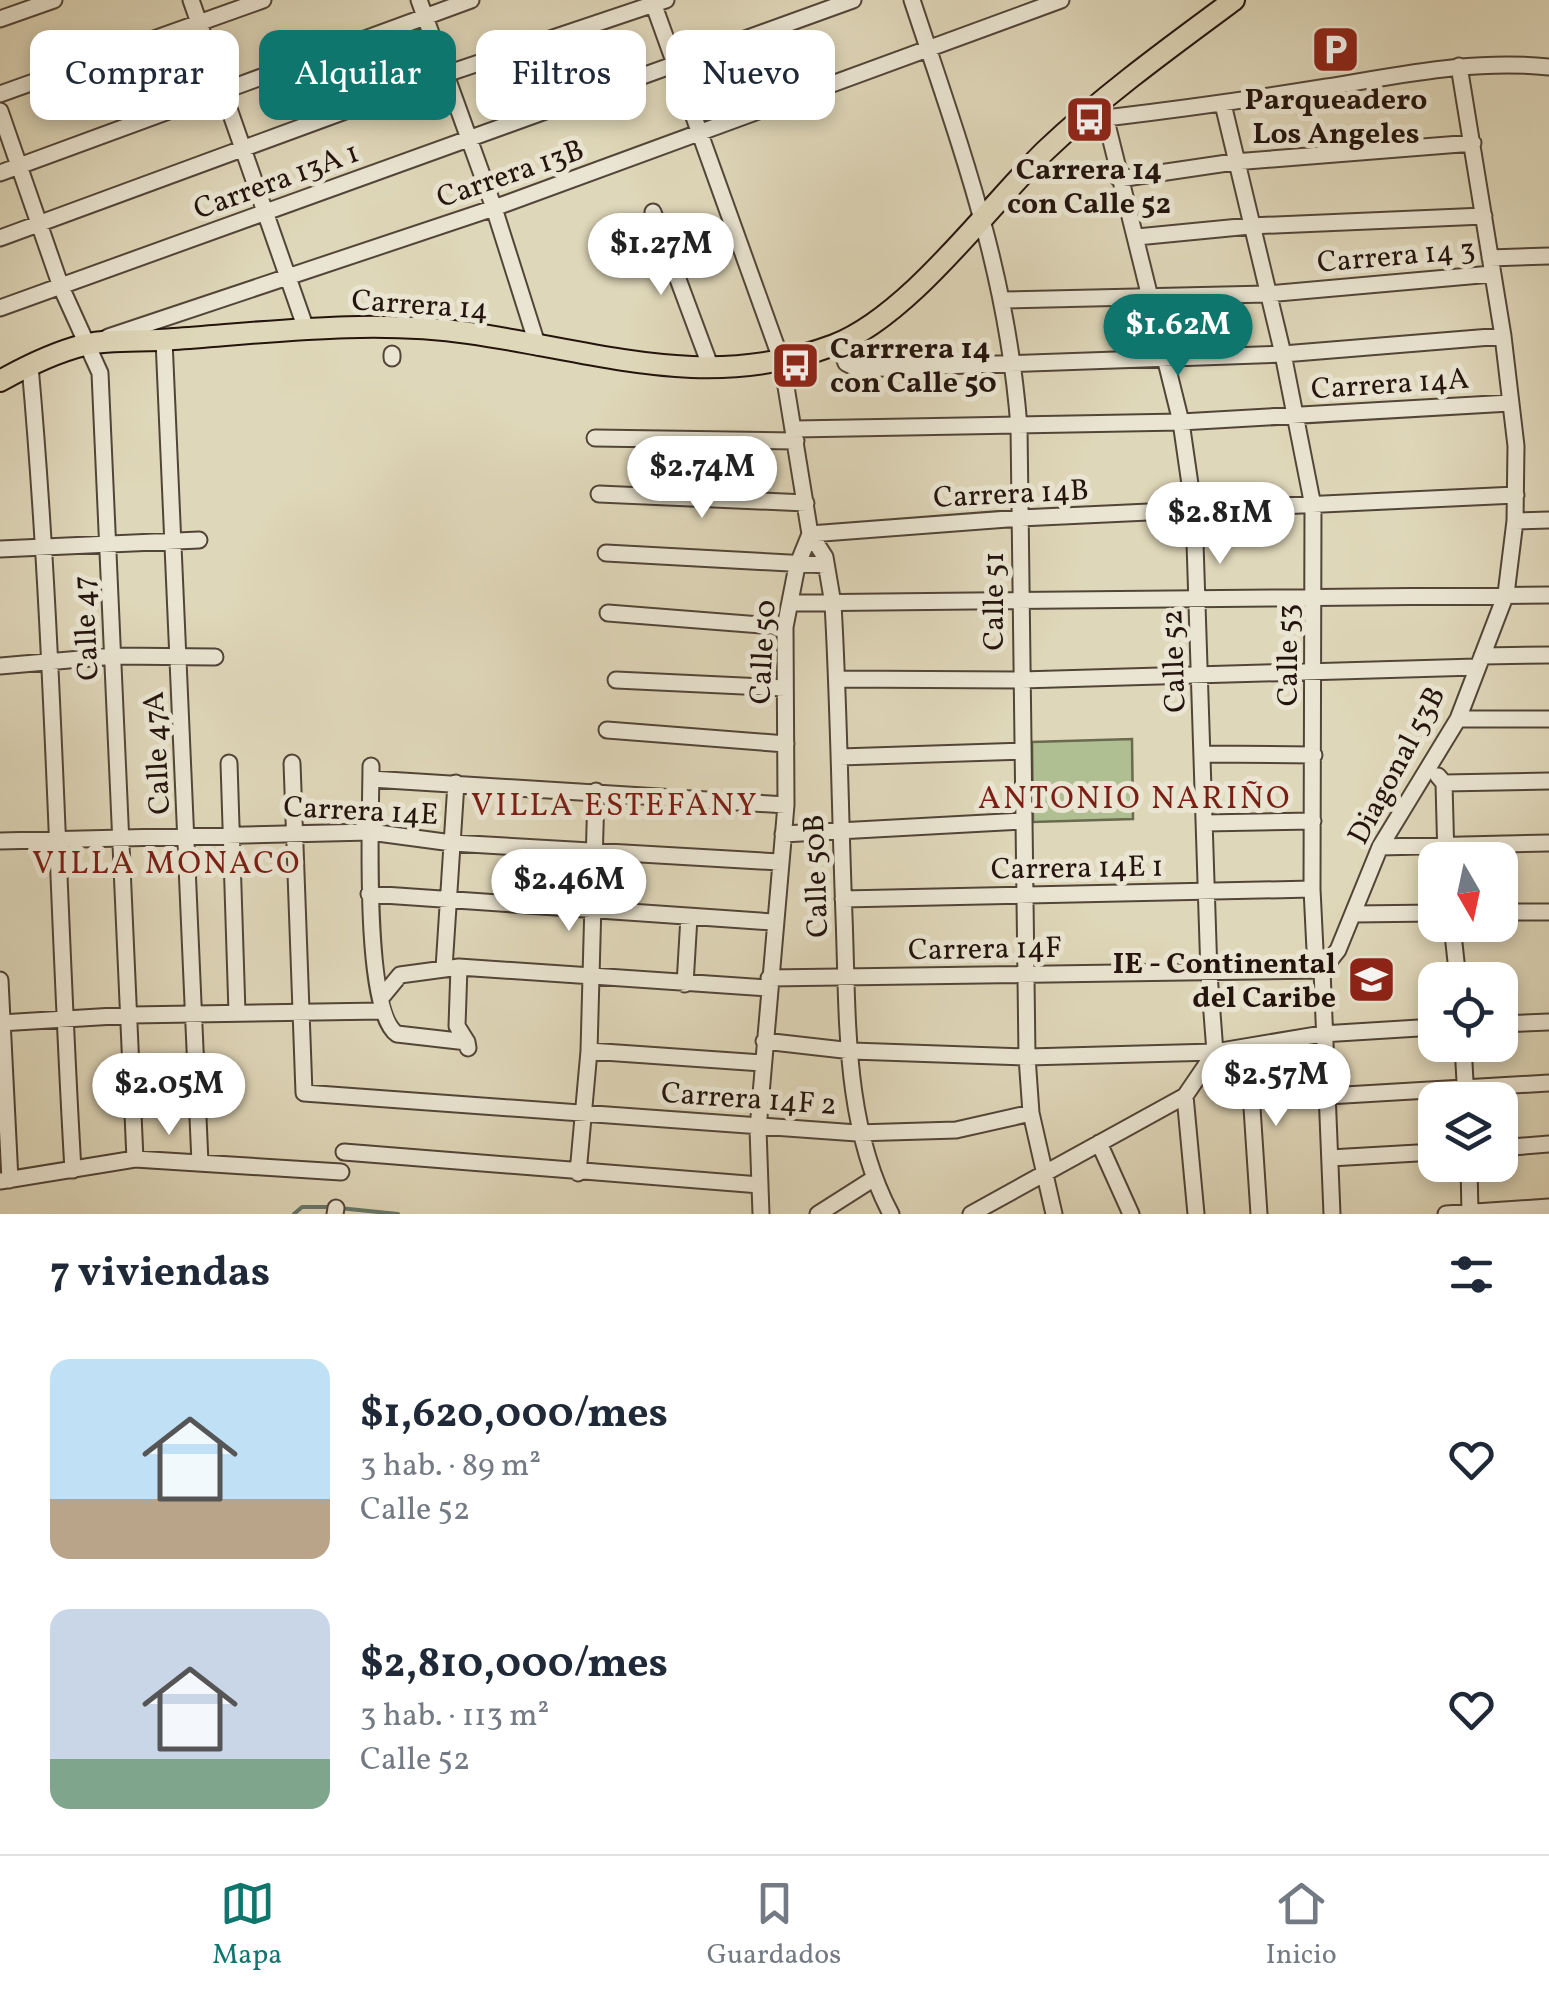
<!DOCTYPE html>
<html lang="es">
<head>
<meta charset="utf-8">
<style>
	body { margin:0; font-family:Vollkorn,serif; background:#f2f2f3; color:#1f2937; height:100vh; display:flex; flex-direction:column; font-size:38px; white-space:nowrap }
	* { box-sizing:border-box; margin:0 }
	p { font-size:32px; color:#747a83 }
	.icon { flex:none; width:55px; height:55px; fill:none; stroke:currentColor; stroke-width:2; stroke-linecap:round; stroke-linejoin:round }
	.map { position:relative; height:1214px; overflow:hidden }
	.sheet { display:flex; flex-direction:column; background:#fff; flex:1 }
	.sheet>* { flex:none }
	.banner { position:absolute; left:30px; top:30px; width:1000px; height:90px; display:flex; gap:20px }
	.needle { width:65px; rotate:171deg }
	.tools { position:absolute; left:1418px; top:842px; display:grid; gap:20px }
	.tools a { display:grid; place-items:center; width:100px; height:100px; border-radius:20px; background:#fff; box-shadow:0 5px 15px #0003; font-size:50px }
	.price { position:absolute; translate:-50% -85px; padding:0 22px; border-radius:35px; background:#fff; color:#222; font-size:32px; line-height:65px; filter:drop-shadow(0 2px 5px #0008) }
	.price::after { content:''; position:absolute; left:50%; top:60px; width:30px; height:22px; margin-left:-15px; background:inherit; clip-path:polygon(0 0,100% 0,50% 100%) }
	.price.current { background:#0f766e; color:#fff }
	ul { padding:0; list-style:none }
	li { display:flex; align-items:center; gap:30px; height:250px; padding:0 50px }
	li span { display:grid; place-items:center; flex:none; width:280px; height:200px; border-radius:20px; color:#555 }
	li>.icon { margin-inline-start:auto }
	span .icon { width:120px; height:120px; fill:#fffc; stroke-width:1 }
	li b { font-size:42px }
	h2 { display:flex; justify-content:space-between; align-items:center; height:120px; padding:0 50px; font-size:42px }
	.chip { padding:0 35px; border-radius:20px; background:#fff; box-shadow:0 5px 15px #0003; font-size:35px; line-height:90px }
	.chip.current { background:#0f766e; color:#fff }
	.menu { display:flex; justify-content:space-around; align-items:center; height:140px; border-top:2px solid #e0e1e3; background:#fff; font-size:28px; color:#747a83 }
	.menu a { display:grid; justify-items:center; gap:5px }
	.menu .current { color:#0f766e }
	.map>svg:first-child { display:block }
</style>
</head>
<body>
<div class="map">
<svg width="1549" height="1214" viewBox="0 0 1549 1214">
	<rect width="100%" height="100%" fill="#dfd7b9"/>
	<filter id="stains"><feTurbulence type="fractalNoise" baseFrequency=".002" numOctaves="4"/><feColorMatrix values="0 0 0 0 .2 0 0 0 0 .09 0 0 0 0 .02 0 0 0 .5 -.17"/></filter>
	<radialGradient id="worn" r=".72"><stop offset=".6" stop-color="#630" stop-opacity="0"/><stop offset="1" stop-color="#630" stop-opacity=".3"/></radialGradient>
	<!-- green -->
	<path fill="#b0bf91" stroke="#6a6a4f" stroke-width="2.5" d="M1132,739L1133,819L1033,822L1032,742Z"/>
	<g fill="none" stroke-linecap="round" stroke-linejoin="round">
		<!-- stream -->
		<path stroke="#66786d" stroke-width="4" d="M339,1208L398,1214
			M294,1214L302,1207H329"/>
		<defs>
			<path id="minor" d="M191,0L306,329
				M419,0L494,208L538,347
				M652,0L782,362L810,534L797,566L785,627L786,805L758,1129L761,1214
				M912,0C961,148 1007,270 1019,427L1027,1057L1031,1113L1054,1214
				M0,19L54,0
				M0,94L263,0
				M1223,104L1283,354L1313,506L1312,889L1315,950L1322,970L1332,1214
				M0,111L61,287L100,373L135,1159
				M1106,118C1180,109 1253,99 1327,87C1401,75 1474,59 1549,67
				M0,173L471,0
				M1119,179L1234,162L1473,143
				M653,212L711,368
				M1137,237L1250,226L1484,216
				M0,238L446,74L666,0
				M1490,258L1549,256
				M1004,300L1267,294L1492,274
				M0,308L853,0
				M108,337L494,208L1061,0
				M164,340L200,1163
				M839,343L846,363L858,369L1283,354L1503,336
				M392,354V358
				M30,366C54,633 57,902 73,1170
				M795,429L1181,422L1510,403
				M595,438L796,441
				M599,494L806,503
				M1515,521L1549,520
				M810,534L1020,518L1516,495
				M810,534L825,557L833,604C839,708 840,812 844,916C848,1017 843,1124 891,1214
				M0,549L199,540
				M606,553L826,565
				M790,603L1549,595
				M608,613L785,627
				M1482,656L1549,655
				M0,666L115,656L215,657
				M837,679L1021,680L1476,667
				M616,680L785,688
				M1458,719H1549
				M607,730L786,744
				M1203,754L1314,755
				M840,757L1022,751
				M229,763L237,1013
				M292,763L304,1093L857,1133L956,1130L1031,1113
				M371,766C371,811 362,1011 397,1034L467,1042L468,1048
				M1438,776L1444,783L1446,860
				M371,779L786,805
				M1444,783L1549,781
				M1205,823L1313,821
				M783,834L1022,821
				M0,841L370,832L452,843L779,862
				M1380,847L1549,843
				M369,894L773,922
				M843,899L1312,889
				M1500,912H1549
				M1354,914L1435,913
				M1452,925L1458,980
				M459,967L457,1026L467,1042
				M444,968L456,783
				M769,978L1322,970L1338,950L1380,847L1458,719L1506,594L1515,521L1516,446L1503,336L1459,66
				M0,980L10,1180
				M685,984L689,917
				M381,998L400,975L459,967L767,988
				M0,1023L131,1015L381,1011
				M1500,1024L1549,1022
				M764,1041L852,1051L1027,1057L1215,1052L1322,1034L1435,1027
				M1463,1045L1466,1100
				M1248,1047L1259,1214
				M589,1051L762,1063
				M1185,1096L1196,1214
				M1328,1096L1549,1083
				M1099,1143L1131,1214
				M1500,1148L1549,1144
				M344,1152L760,1185
				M1330,1158L1435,1152
				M1469,1165L1470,1214
				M578,1173L589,1051L596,791
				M0,1181L135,1159L341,1172
				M335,1214L336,1208
				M818,1214L873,1179
				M971,1214L1185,1096L1215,1052L1209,974L1194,512L1181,422L1101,100
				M1446,1214L1549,1207"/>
			<path id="major" d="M0,381C25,367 56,352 84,345C111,338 145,342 174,339C271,332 372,319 469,333C596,351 707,393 834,345C909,316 987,208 1045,151C1104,95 1169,48 1234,0"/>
		</defs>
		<!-- minor casing -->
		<use href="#minor" stroke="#524538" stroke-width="19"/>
		<!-- major casing -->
		<use href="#major" stroke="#23140d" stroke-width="24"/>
		<!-- minor -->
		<use href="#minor" stroke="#eae5d2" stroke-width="15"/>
		<!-- major -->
		<use href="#major" stroke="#dfd7b9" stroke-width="20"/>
	</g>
	<!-- icons -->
	<defs>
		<symbol id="parking-square" viewBox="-11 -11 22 22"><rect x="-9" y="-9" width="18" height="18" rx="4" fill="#8f2418" stroke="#eae5d2"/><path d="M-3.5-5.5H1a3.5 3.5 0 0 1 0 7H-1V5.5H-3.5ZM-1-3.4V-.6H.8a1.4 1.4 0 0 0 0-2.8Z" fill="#fff"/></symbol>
		<symbol id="bus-square" viewBox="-11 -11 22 22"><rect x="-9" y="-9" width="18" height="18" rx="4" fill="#8f2418" stroke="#eae5d2"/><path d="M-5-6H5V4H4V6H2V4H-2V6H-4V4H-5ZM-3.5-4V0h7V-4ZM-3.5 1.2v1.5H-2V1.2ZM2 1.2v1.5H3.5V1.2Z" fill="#fff"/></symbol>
		<symbol id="school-square" viewBox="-11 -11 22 22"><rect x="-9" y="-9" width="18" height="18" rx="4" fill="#8f2418" stroke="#eae5d2"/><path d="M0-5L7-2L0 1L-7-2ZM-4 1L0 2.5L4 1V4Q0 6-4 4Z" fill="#fff"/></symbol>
	</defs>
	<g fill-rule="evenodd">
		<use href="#parking-square" x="1308" y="22" width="55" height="55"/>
		<use href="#bus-square" x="1062" y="92" width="55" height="55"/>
		<use href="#bus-square" x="768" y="338" width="55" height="55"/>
		<use href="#school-square" x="1344" y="952" width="55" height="55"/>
	</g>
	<g text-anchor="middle" stroke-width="10" stroke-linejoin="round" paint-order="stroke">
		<!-- poi labels -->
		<g font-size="30" font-weight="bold" fill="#23140d" stroke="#eae5d2">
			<text x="1336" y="109">Parqueadero<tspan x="1336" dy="34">Los Angeles</tspan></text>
			<text x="1089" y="179">Carrera 14<tspan x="1089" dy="34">con Calle 52</tspan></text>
			<text x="830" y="358" text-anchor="start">Carrrera 14<tspan x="830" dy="34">con Calle 50</tspan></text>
			<text x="1336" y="973" text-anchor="end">IE - Continental<tspan x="1336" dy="34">del Caribe</tspan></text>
		</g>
		<!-- street labels -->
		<g font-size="30" fill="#23140d" stroke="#eae5d2">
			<text transform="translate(510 173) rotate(-19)" y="10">Carrera 13B</text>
			<text transform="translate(276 180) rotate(-20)" y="10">Carrera 13A 1</text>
			<text transform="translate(1396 255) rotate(-5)" y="10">Carrera 14 3</text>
			<text transform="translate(420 304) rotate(4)" y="10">Carrera 14</text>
			<text transform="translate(1390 383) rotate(-4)" y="10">Carrera 14A</text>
			<text transform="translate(1011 493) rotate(-3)" y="10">Carrera 14B</text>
			<text transform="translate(993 601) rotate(-90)" y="10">Calle 51</text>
			<text transform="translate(85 628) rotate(-93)" y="10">Calle 47</text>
			<text transform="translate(762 652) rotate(-87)" y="10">Calle 50</text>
			<text transform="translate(1287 655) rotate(-90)" y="10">Calle 53</text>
			<text transform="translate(1173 661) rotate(-92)" y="10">Calle 52</text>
			<text transform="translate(156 753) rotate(-93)" y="10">Calle 47A</text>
			<text transform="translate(1396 765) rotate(-62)" y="10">Diagonal 53B</text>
			<text transform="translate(361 810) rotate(3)" y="10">Carrera 14E</text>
			<text transform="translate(1077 867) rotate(-1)" y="10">Carrera 14E 1</text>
			<text transform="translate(815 876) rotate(-92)" y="10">Calle 50B</text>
			<text transform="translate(985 948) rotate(-1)" y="10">Carrera 14F</text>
			<text transform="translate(749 1098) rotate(4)" y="10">Carrera 14F 2</text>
		</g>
		<!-- neighbourhood labels -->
		<g font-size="32" letter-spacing="2.5" fill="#7a1f14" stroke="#eae5d2">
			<text x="1135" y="808">ANTONIO NARIÑO</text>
			<text x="615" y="815">VILLA ESTEFANY</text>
			<text x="167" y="873">VILLA MONACO</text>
		</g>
	</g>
	<rect width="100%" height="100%" filter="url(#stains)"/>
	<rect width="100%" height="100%" fill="url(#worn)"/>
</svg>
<div class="tools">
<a><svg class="needle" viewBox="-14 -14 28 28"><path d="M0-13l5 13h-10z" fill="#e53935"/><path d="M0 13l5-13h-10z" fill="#747a83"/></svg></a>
<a><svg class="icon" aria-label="locate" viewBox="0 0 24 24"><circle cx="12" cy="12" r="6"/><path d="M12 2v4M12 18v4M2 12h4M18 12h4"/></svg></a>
<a><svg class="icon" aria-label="layers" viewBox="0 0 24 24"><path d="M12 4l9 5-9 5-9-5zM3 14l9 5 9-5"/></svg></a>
</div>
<b class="price" style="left:661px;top:298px">$1.27M</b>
<b class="price current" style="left:1178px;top:379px">$1.62M</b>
<b class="price" style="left:702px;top:521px">$2.74M</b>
<b class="price" style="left:1220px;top:567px">$2.81M</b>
<b class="price" style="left:569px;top:934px">$2.46M</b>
<b class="price" style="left:1276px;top:1129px">$2.57M</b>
<b class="price" style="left:169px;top:1138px">$2.05M</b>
<div class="banner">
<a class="chip">Comprar</a>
<a class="chip current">Alquilar</a>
<a class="chip">Filtros</a>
<a class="chip">Nuevo</a>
</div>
</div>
<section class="sheet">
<h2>7 viviendas<svg class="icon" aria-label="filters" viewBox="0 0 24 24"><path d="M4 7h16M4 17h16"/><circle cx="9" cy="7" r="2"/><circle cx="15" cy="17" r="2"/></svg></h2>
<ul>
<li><span style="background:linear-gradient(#bfe0f5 70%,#b9a48a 0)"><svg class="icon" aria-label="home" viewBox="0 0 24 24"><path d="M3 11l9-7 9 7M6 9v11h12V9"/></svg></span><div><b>$1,620,000/mes</b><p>3 hab. · 89 m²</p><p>Calle 52</p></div><svg class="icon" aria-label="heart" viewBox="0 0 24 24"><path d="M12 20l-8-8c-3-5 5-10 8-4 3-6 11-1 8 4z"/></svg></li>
<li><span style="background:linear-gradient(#c9d6e8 75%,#7fa58c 0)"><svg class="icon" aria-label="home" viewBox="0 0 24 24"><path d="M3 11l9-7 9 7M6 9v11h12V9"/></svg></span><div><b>$2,810,000/mes</b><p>3 hab. · 113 m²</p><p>Calle 52</p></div><svg class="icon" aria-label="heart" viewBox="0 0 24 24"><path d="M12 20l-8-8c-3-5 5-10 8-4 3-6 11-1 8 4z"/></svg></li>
</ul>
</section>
<nav class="menu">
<a class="current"><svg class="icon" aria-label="map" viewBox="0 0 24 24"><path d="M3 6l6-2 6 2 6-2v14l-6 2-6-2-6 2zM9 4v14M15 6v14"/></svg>Mapa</a>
<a><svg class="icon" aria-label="saved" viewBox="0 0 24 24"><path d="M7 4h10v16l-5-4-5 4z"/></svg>Guardados</a>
<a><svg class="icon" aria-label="home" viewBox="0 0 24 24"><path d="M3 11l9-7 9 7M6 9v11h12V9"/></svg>Inicio</a>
</nav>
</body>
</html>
